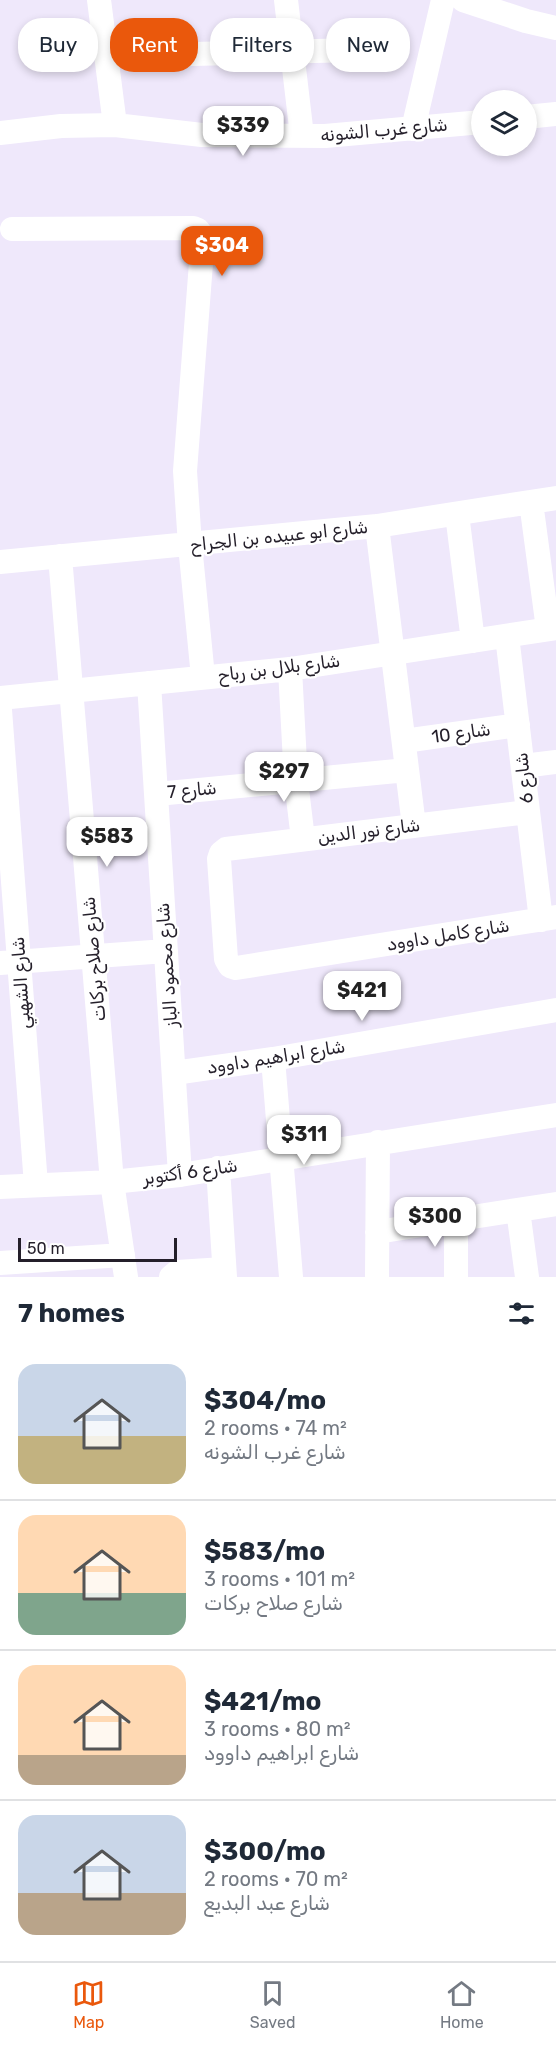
<!DOCTYPE html>
<html lang="en">
<head>
<meta charset="utf-8">
<style>
	body { margin:0; font-family:Rubik,"Noto Naskh Arabic",sans-serif; background:#f2f2f3; color:#1f2937; height:100vh; display:flex; flex-direction:column; font-size:22px; white-space:nowrap }
	* { box-sizing:border-box; margin:0 }
	p { font-size:20px; color:#747a83 }
	.icon { flex:none; width:33px; height:33px; fill:none; stroke:currentColor; stroke-width:2; stroke-linecap:round; stroke-linejoin:round }
	.map { position:relative; height:1277px; overflow:hidden }
	.sheet { display:flex; flex-direction:column; background:#fff; flex:1 }
	.sheet>* { flex:none }
	.top-card { position:absolute; left:18px; top:18px; width:520px; height:54px; display:flex; gap:12px }
	.fabs { position:absolute; left:471px; top:90px; display:grid; gap:12px }
	.fabs a { display:grid; place-items:center; width:66px; height:66px; border-radius:50%; background:#fff; box-shadow:0 3px 9px #0003; font-size:30px }
	.scale { position:absolute; left:18px; bottom:15px; width:159px; box-sizing:border-box; padding-left:6px; border:3px solid #241f2a; border-top:0; font-size:16px; line-height:21px; white-space:nowrap; color:#241f2a; -webkit-text-stroke:4px #fff; paint-order:stroke }
	.price { position:absolute; translate:-50% -51px; padding:0 14px; border-radius:12px; background:#fff; color:#222; font-size:20px; line-height:39px; filter:drop-shadow(0 2px 3px #0008) }
	.price::after { content:''; position:absolute; left:50%; top:36px; width:18px; height:14px; margin-left:-9px; background:inherit; clip-path:polygon(0 0,100% 0,50% 100%) }
	.price.selected { background:#ea580c; color:#fff }
	ul { padding:0; list-style:none }
	li { display:flex; align-items:center; gap:18px; height:150px; padding:0 18px }
	li+li { border-top:2px solid #e0e1e3 }
	li span { display:grid; place-items:center; flex:none; width:168px; height:120px; border-radius:18px; color:#555 }
	li>.icon { margin-inline-start:auto }
	span .icon { width:72px; height:72px; fill:#fffc; stroke-width:1 }
	li b { font-size:26px }
	h2 { display:flex; justify-content:space-between; align-items:center; height:72px; padding:0 18px; font-size:26px }
	.pill { padding:0 21px; border-radius:24px; background:#fff; box-shadow:0 3px 9px #0003; font-size:21px; line-height:54px }
	.pill.selected { background:#ea580c; color:#fff }
	.dock { display:flex; justify-content:space-around; align-items:center; height:84px; border-top:2px solid #e0e1e3; background:#fff; font-size:16px; color:#747a83 }
	.dock a { display:grid; justify-items:center; gap:3px }
	.dock .selected { color:#ea580c }
	.map>svg:first-child { display:block }
</style>
</head>
<body>
<div class="map">
<svg width="556" height="1277" viewBox="0 0 556 1277">
	<rect width="100%" height="100%" fill="#efe8fb"/>
	<g fill="none" stroke-linecap="round" stroke-linejoin="round">
		<!-- minor -->
		<path stroke="#fff" stroke-width="24" d="M99,0L115,125
			M286,0L302,136
			M463,0L526,21L556,28
			M107,56L355,50
			M526,117L556,114
			M413,129L443,0
			M0,133L61,126L115,125L202,135L325,136L482,122
			M12,229L193,228L198,230L203,237L185,471L190,545L203,677
			M531,502L548,629
			M457,514L473,641
			M377,526L414,826
			M60,556L112,1182L126,1277
			M0,562L377,526L556,498
			M507,636L541,920
			M290,669L296,781L303,839
			M149,683L180,1175
			M0,698L290,669L556,628
			M0,710L36,1185
			M404,741L518,725
			M523,766L556,762
			M157,794L407,770
			M528,812L226,849L221,853L219,859L226,959L230,966L236,968L556,917
			M0,963L166,951
			M273,1059L291,1277
			M174,1073L273,1059L556,1010
			M218,1168L225,1277
			M0,1187L112,1182L180,1175L556,1115
			M518,1210L527,1277
			M377,1232L556,1204
			M0,1263L123,1255
			M171,1277L177,1272L224,1269
			M377,1277L378,1142
			M456,1277V1220"/>
	</g>
	<g text-anchor="middle" stroke-width="4.5" stroke-linejoin="round" paint-order="stroke">
		<!-- street labels -->
		<g font-size="18" fill="#241f2a" stroke="#fff">
			<text transform="translate(384 130) rotate(-5)" y="6">شارع غرب الشونه</text>
			<text transform="translate(279 536) rotate(-6)" y="6">شارع ابو عبيده بن الجراح</text>
			<text transform="translate(279 668) rotate(-7)" y="6">شارع بلال بن رباح</text>
			<text transform="translate(461 733) rotate(-8)" y="6">شارع 10</text>
			<text transform="translate(524 778) rotate(-97)" y="6">شارع 6</text>
			<text transform="translate(192 790) rotate(-5)" y="6">شارع 7</text>
			<text transform="translate(369 831) rotate(-7)" y="6">شارع نور الدين</text>
			<text transform="translate(448 935) rotate(-9)" y="6">شارع كامل داوود</text>
			<text transform="translate(94 959) rotate(-95)" y="6">شارع صلاح بركات</text>
			<text transform="translate(167 965) rotate(-94)" y="6">شارع محمود الباز</text>
			<text transform="translate(21 983) rotate(-94)" y="6">شارع الشهبي</text>
			<text transform="translate(276 1057) rotate(-9)" y="6">شارع ابراهيم داوود</text>
			<text transform="translate(190 1172) rotate(-8)" y="6">شارع 6 أكتوبر</text>
		</g>
	</g>
</svg>
<div class="fabs">
<a><svg class="icon" aria-label="layers" viewBox="0 0 24 24"><path d="M12 4l9 5-9 5-9-5zM3 14l9 5 9-5"/></svg></a>
</div>
<div class="scale">50 m</div>
<b class="price" style="left:243px;top:157px">$339</b>
<b class="price selected" style="left:222px;top:277px">$304</b>
<b class="price" style="left:284px;top:803px">$297</b>
<b class="price" style="left:107px;top:868px">$583</b>
<b class="price" style="left:362px;top:1022px">$421</b>
<b class="price" style="left:304px;top:1166px">$311</b>
<b class="price" style="left:435px;top:1248px">$300</b>
<div class="top-card">
<a class="pill">Buy</a>
<a class="pill selected">Rent</a>
<a class="pill">Filters</a>
<a class="pill">New</a>
</div>
</div>
<section class="sheet">
<h2>7 homes<svg class="icon" aria-label="filters" viewBox="0 0 24 24"><path d="M4 7h16M4 17h16"/><circle cx="9" cy="7" r="2"/><circle cx="15" cy="17" r="2"/></svg></h2>
<ul>
<li><span style="background:linear-gradient(#c9d6e8 60%,#c2b280 0)"><svg class="icon" aria-label="home" viewBox="0 0 24 24"><path d="M3 11l9-7 9 7M6 9v11h12V9"/></svg></span><div><b>$304/mo</b><p>2 rooms · 74 m²</p><p>شارع غرب الشونه</p></div></li>
<li><span style="background:linear-gradient(#ffd9b3 65%,#7fa58c 0)"><svg class="icon" aria-label="home" viewBox="0 0 24 24"><path d="M3 11l9-7 9 7M6 9v11h12V9"/></svg></span><div><b>$583/mo</b><p>3 rooms · 101 m²</p><p>شارع صلاح بركات</p></div></li>
<li><span style="background:linear-gradient(#ffd9b3 75%,#b9a48a 0)"><svg class="icon" aria-label="home" viewBox="0 0 24 24"><path d="M3 11l9-7 9 7M6 9v11h12V9"/></svg></span><div><b>$421/mo</b><p>3 rooms · 80 m²</p><p>شارع ابراهيم داوود</p></div></li>
<li><span style="background:linear-gradient(#c9d6e8 65%,#b9a48a 0)"><svg class="icon" aria-label="home" viewBox="0 0 24 24"><path d="M3 11l9-7 9 7M6 9v11h12V9"/></svg></span><div><b>$300/mo</b><p>2 rooms · 70 m²</p><p>شارع عبد البديع</p></div></li>
</ul>
</section>
<nav class="dock">
<a class="selected"><svg class="icon" aria-label="map" viewBox="0 0 24 24"><path d="M3 6l6-2 6 2 6-2v14l-6 2-6-2-6 2zM9 4v14M15 6v14"/></svg>Map</a>
<a><svg class="icon" aria-label="saved" viewBox="0 0 24 24"><path d="M7 4h10v16l-5-4-5 4z"/></svg>Saved</a>
<a><svg class="icon" aria-label="home" viewBox="0 0 24 24"><path d="M3 11l9-7 9 7M6 9v11h12V9"/></svg>Home</a>
</nav>
</body>
</html>
